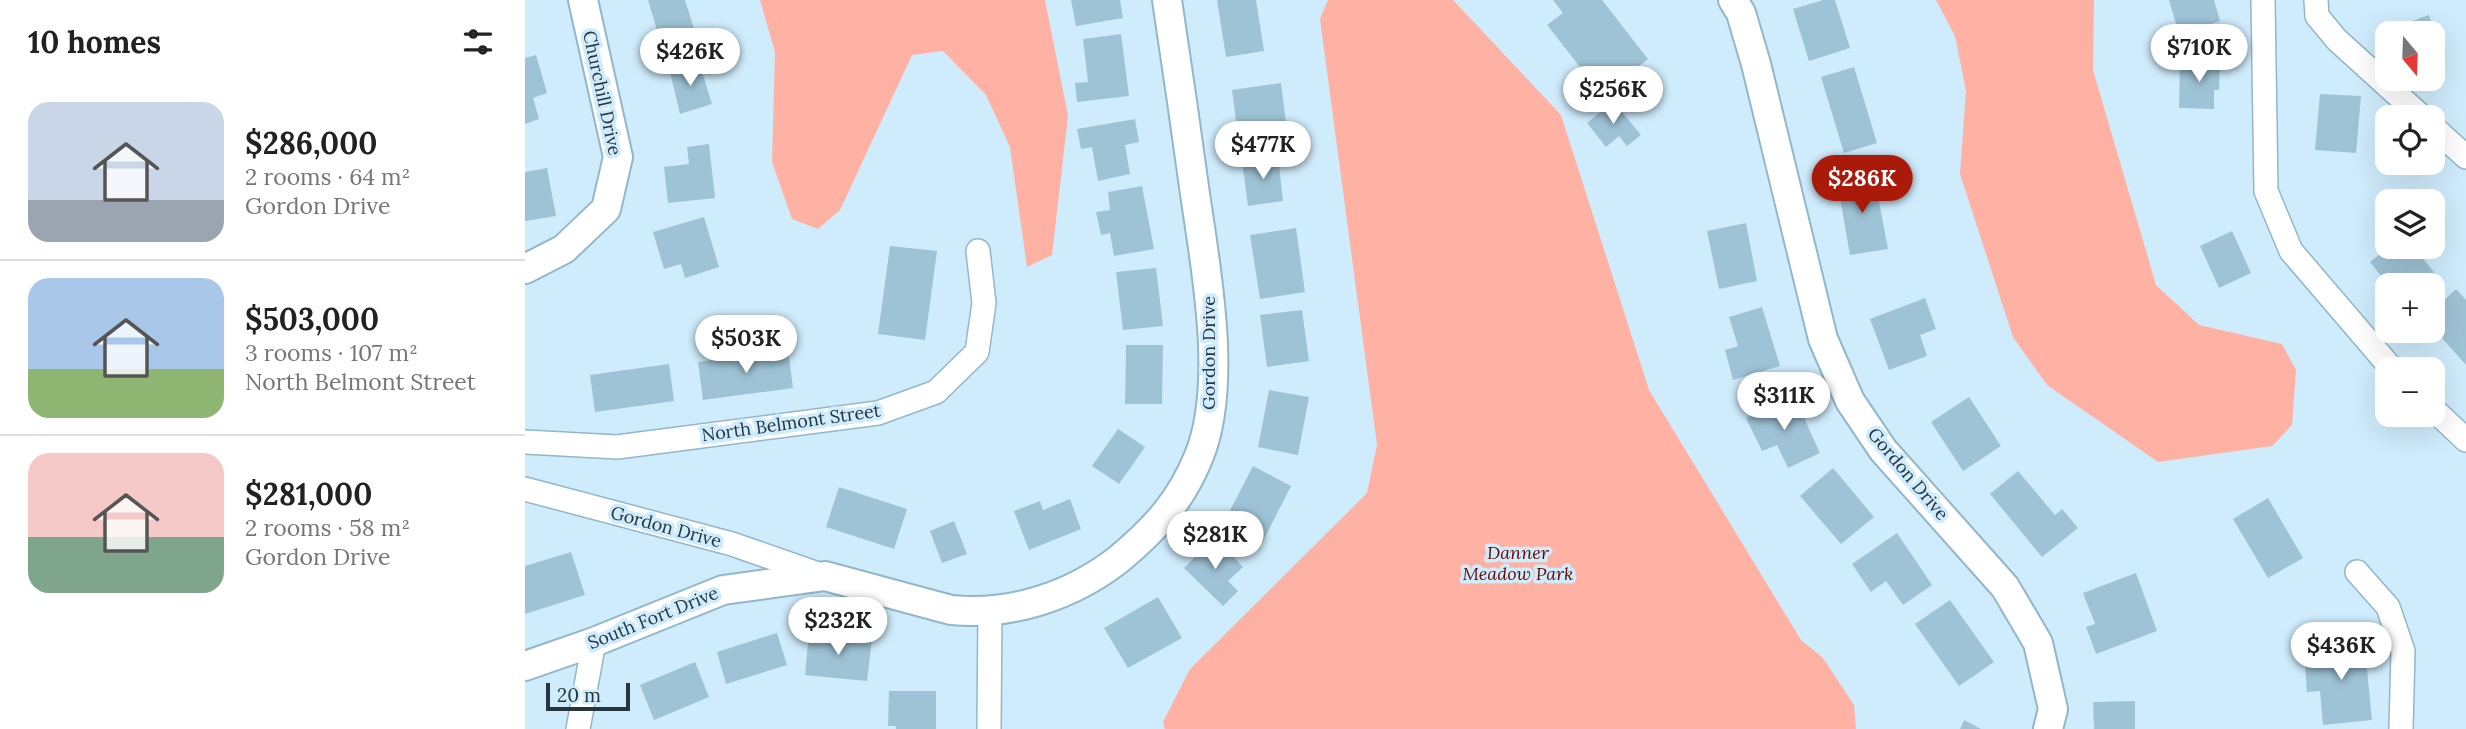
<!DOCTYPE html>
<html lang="en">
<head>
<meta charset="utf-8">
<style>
	body { margin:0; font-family:Lora,serif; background:#f6f6f6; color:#222; height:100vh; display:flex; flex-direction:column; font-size:26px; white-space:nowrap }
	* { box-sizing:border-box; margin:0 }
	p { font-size:23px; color:#767676 }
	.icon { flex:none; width:38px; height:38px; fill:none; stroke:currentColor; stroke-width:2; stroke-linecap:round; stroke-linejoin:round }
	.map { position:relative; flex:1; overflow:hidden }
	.side { display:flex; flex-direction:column; background:#fff; width:525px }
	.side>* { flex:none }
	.needle { width:46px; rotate:161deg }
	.tools { position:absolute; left:1850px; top:21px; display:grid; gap:14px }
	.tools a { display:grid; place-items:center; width:70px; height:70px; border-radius:14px; background:#fff; box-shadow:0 7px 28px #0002; font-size:35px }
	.scale { position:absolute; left:21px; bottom:18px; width:84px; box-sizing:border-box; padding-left:7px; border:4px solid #27353d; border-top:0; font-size:19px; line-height:24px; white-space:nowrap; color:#27353d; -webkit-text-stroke:5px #cfecfc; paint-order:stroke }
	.price { position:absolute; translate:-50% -60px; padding:0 16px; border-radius:24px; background:#fff; color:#222; font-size:23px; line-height:46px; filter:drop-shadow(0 2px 4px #0008) }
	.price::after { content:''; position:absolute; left:50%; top:42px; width:21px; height:16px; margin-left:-10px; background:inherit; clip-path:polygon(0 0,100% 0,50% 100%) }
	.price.current { background:#aa1a0b; color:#fff }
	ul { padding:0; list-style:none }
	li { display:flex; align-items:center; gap:21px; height:175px; padding:0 28px }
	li+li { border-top:2px solid #e0e0e0 }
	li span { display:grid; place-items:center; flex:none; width:196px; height:140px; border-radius:21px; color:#555 }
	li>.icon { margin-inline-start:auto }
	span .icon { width:84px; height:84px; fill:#fffc; stroke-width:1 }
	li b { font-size:30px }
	h2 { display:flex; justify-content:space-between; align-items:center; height:84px; padding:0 28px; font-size:30px }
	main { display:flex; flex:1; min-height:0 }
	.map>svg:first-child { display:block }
</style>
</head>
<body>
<main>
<section class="side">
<h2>10 homes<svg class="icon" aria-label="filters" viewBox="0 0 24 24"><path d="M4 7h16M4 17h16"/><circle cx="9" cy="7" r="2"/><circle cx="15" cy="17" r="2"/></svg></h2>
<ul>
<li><span style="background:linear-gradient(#c9d6e8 70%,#9aa5b1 0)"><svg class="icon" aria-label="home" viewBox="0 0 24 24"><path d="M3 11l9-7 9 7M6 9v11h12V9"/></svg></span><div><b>$286,000</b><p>2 rooms · 64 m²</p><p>Gordon Drive</p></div></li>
<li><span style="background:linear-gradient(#a9c7e8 65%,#8fb573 0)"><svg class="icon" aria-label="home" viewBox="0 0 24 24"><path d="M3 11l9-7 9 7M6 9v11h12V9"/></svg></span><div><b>$503,000</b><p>3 rooms · 107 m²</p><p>North Belmont Street</p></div></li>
<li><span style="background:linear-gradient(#f6c9c9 60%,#7fa58c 0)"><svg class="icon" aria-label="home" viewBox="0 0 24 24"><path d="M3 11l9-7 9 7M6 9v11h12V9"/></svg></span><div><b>$281,000</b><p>2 rooms · 58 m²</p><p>Gordon Drive</p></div></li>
</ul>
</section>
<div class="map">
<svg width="1941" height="729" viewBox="0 0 1941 729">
	<rect width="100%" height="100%" fill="#cfecfc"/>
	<!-- green -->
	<path fill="#ffb1a3" d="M235,0H520L543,116L527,255L502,267L485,147L461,95L418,51L387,55L315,210L293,229L267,219L247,162L250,52Z
		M803,0H928L1036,115L1124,390L1276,640L1298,658L1329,705L1331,729H640L638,722L665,669L842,493L852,445L795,19Z
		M1411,0H1569L1568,70L1631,285L1674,325L1757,344L1771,370L1767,425L1747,446L1633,462L1522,385L1488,337L1435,174L1441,91L1430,36Z"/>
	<!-- building -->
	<path fill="#9fc3d6" d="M123,0H160L171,35L152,41L149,32L134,37Z
		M546,0H595L598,18L551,26Z
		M692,0H731L739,51L701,57Z
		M1028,0H1077L1123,59L1095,81L1088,72L1070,86L1022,25L1038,13Z
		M1298,0H1310L1325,48L1284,61L1268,9Z
		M1644,0H1689L1695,21L1654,34Z
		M1904,15L1910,31L1882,33L1879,24Z
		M596,34L604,96L552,102L550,83L563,82L558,39Z
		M11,55L22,93L8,98L14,119L0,124V58Z
		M1655,60L1695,61L1694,90H1689V109L1654,108Z
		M174,62L187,104L155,114L145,72Z
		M1329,67L1352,143L1319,153L1296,77Z
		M756,83L763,138L714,144L707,90Z
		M1795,94L1836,96L1831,153L1790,150Z
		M1088,101L1116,135L1102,146L1094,136L1081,147L1062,123Z
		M610,119L614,142L600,145L605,174L573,181L567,147L556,149L552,129Z
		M184,144L190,198L143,203L139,167L164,164L162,147Z
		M753,156L758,201L723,206L717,161Z
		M22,168L31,216L0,221V172Z
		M1349,175L1363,249L1325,255L1312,181Z
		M617,186L629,249L589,256L585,233L576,235L571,212L585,210L583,192Z
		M179,217L194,267L160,278L156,264L139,269L128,232Z
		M1221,223L1232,281L1194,289L1182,231Z
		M771,228L780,292L735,299L725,235Z
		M1707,231L1726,273L1694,288L1675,246Z
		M365,246L412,251L400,340L353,334Z
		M1864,247H1889L1920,286L1908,296V285H1863L1845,262Z
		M631,268L638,326L598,330L591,272Z
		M1931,289L1941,300V365L1908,328V311Z
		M1400,298L1411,329L1395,335L1402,356L1364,370L1345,319Z
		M1237,307L1255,366L1208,380L1200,350L1213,346L1204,317Z
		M777,310L784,361L742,367L735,315Z
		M601,345H638L637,404H600Z
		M263,350L268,388L178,400L173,362Z
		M144,364L149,401L70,412L65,375Z
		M744,390L784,397L773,455L733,447Z
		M1269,396L1295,453L1263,468L1252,445L1237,451L1221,418Z
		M1444,397L1476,446L1438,471L1406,422Z
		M593,429L620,447L594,484L567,466Z
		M728,466L766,486L736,545L697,526Z
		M1308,468L1349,517L1316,544L1275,496Z
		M1493,471L1530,515L1537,509L1553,528L1517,557L1465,494Z
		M314,487L382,509L369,549L301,527Z
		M1743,498L1778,558L1743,578L1708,519Z
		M545,499L556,529L504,550L489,511L515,501L518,510Z
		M429,521L442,554L417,563L405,531Z
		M1372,533L1407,585L1378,605L1361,581L1346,592L1327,564Z
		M690,537L718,567L703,581L713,591L698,606L659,568Z
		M46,552L60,595L0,614V566Z
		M1611,573L1632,631L1571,654L1561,627L1570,624L1558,593Z
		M633,597L657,638L603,668L579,628Z
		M1425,600L1469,662L1434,686L1390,624Z
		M284,632L347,639L342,681L280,675Z
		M252,633L262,665L201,684L192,652Z
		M1839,639L1847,720L1798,725L1795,691L1782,692L1780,665L1794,663L1792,643Z
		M170,662L184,697L129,720L115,685Z
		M364,691H411V729H371V726H363Z
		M1610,701V729H1569L1568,702Z
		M1439,720L1456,729H1435Z"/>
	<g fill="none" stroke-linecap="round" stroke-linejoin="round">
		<defs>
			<path id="minor" d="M1738,0L1741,191L1766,251L1867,369
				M1791,0L1792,16L1812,40L1897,117
				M1908,127L1941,157
				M1908,409L1941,440
				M0,442L92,447L353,413L411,392L452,352L459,303L453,251
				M0,489L207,544L299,576
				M1832,572L1863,607L1878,651L1876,729
				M53,729L69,642
				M464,729L465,610"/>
			<path id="tertiary" d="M1208,0L1216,13L1231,64L1298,339L1325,401L1358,450L1480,587L1513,643L1528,709L1523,729
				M0,269L39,249L81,209L93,157L58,0
				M0,666L69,642L198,590L300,576L426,610C486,616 547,596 594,559C630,529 656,501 674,456C703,385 681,269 670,194C661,129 652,65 642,0"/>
		</defs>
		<!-- minor casing -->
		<use href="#minor" stroke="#93b6c9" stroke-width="26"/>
		<!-- tertiary casing -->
		<use href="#tertiary" stroke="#93b6c9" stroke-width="32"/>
		<!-- minor -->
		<use href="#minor" stroke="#fff" stroke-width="23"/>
		<!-- tertiary -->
		<use href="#tertiary" stroke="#fff" stroke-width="28"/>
	</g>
	<g text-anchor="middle" stroke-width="7" stroke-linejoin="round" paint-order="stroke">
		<!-- street labels -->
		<g font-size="18" fill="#27353d" stroke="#cfecfc">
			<text transform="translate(77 93) rotate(78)" y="6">Churchill Drive</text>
			<text transform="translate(684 353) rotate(-90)" y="6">Gordon Drive</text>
			<text transform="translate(266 423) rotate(-8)" y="6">North Belmont Street</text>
			<text transform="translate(1383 474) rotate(50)" y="6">Gordon Drive</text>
			<text transform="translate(141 527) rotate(15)" y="6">Gordon Drive</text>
			<text transform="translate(128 618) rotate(-22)" y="6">South Fort Drive</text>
		</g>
		<!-- park labels -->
		<g font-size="18" font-style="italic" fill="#670701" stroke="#cfecfc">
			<text x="993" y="559">Danner<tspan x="993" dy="21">Meadow Park</tspan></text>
		</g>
	</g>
</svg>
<div class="tools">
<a><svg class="needle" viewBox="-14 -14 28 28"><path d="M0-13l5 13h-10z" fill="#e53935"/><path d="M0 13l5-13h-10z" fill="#767676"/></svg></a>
<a><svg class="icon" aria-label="locate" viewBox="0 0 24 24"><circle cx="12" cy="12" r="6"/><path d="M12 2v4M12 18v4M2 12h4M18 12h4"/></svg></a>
<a><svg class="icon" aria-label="layers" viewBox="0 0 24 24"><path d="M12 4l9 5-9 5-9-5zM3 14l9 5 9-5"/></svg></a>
<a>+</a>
<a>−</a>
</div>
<div class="scale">20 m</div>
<b class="price" style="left:1674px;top:84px">$710K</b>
<b class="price" style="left:165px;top:88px">$426K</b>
<b class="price" style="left:1088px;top:126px">$256K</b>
<b class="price" style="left:738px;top:181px">$477K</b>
<b class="price current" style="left:1337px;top:215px">$286K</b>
<b class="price" style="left:221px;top:375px">$503K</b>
<b class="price" style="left:1259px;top:432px">$311K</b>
<b class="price" style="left:690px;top:571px">$281K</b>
<b class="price" style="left:313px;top:657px">$232K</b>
<b class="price" style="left:1816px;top:682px">$436K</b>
</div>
</main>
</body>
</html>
